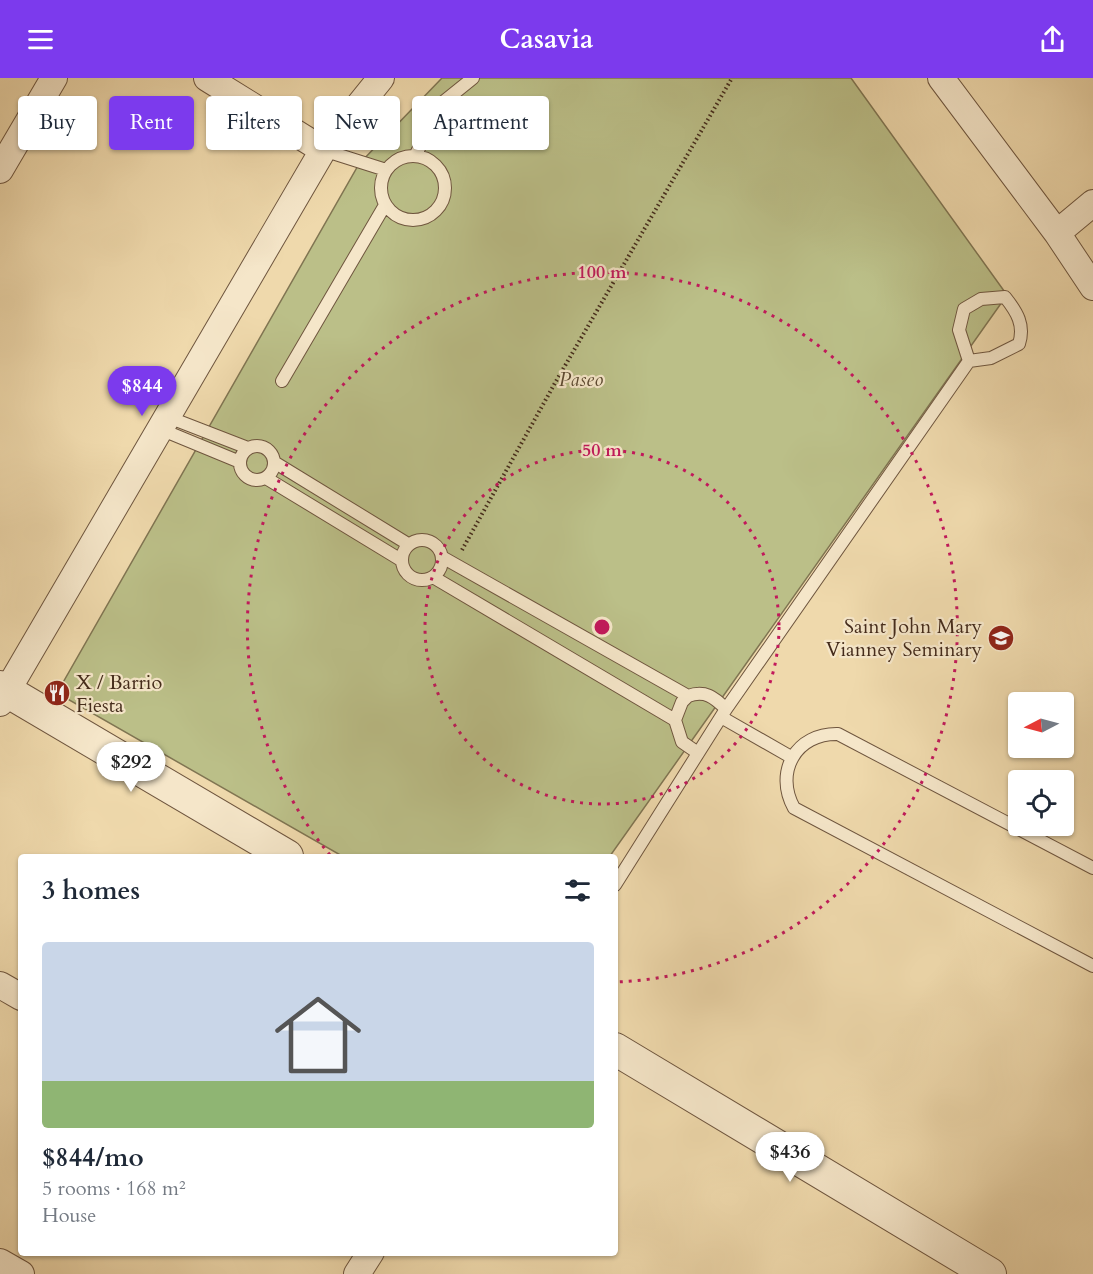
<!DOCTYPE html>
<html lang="en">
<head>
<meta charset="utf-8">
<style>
	body { margin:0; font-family:Cardo,serif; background:#f6f6f7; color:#1f2937; height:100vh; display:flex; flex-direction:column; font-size:22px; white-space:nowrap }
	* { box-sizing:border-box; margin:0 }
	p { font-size:20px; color:#747a83 }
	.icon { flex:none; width:33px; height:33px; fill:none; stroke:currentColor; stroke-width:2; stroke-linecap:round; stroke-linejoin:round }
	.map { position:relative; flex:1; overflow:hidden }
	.side { position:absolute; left:18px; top:776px; width:600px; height:402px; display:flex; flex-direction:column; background:#fff; border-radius:6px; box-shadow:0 2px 4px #0004 }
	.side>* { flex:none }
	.banner { position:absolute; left:18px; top:18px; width:600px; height:54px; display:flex; gap:12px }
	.needle { width:39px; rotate:264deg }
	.controls { position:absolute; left:1008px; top:614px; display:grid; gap:12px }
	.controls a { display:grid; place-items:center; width:66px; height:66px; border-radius:6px; background:#fff; box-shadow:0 2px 4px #0004; font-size:30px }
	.price { position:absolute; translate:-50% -51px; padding:0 14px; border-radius:21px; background:#fff; color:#222; font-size:20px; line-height:39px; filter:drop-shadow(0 2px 3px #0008) }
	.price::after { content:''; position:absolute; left:50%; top:36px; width:18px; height:14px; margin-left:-9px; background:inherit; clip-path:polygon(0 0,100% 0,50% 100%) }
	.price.on { background:#7c3aed; color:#fff }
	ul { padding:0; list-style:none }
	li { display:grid; align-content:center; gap:12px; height:318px; padding:0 24px }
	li+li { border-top:2px solid #e0e1e3 }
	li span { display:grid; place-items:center; height:186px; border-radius:6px; color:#555 }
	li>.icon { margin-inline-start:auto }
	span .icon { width:108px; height:108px; fill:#fffc; stroke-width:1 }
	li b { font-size:26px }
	h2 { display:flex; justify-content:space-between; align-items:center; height:72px; padding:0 24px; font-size:26px }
	.pill { padding:0 21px; border-radius:6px; background:#fff; box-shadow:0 2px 4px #0004; font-size:21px; line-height:54px }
	.pill.on { background:#7c3aed; color:#fff }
	header { display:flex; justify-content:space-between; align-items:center; height:78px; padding:0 24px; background:#7c3aed; color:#fff; font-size:27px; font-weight:600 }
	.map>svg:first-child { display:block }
</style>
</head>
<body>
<header><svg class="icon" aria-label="menu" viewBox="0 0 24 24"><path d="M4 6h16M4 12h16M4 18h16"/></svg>Casavia<svg class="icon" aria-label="share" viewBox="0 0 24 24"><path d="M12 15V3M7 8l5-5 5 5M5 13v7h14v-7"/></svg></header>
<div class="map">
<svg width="1093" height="1196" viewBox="0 0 1093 1196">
	<rect width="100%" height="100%" fill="#efd9ac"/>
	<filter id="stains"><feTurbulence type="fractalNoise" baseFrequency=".00333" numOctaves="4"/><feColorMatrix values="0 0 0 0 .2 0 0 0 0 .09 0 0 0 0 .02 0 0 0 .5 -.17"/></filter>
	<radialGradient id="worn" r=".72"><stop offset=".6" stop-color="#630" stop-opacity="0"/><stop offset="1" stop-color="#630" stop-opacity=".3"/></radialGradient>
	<!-- green -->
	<path fill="#bbbf88" stroke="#807552" stroke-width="1.5" d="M442,0H851L1007,217L610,778H342L57,615L359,86Z"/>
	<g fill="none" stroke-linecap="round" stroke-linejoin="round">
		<defs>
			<path id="service" d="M323,72L386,92
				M415,78L442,25L473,0
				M381 110a32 32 0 1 1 64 0a32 32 0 1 1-64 0Z
				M282,303L385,127
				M168,339L248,370
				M160,351L240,384
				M240 385a17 17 0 1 1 34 0a17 17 0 1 1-34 0Z
				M274,384L408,466
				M266,400L401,482
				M402 482a20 20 0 1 1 40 0a20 20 0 1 1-40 0Z
				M442,479L688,618C705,612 714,619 726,631
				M433,499L675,642L682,664L698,675
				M721,639L791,679
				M675,642L682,624L688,618
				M1093,790L838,656C796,655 774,694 794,730L1093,888
				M615,807L726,631L969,283L959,252L964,231L981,221L1005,219C1017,234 1025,247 1019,266L991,280L969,283"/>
			<path id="minor" d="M207,0L323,72
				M941,0L1057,155L1093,209
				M0,92L54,0
				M1057,155L1093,125
				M0,625L323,72L381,0
				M0,907L21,919
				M0,1184L21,1196
				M357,1196L371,1174"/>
			<path id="tertiary" d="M0,609L287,778
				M615,971L990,1196"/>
		</defs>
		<!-- service casing -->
		<use href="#service" stroke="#6f563f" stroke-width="14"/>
		<!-- minor casing -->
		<use href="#minor" stroke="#6f563f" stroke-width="28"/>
		<!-- tertiary casing -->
		<use href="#tertiary" stroke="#6f563f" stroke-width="34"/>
		<!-- path -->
		<path stroke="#442b1b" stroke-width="4" stroke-dasharray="1.5 3" stroke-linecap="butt" d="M462,472L555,305L732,0"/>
		<!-- service -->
		<use href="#service" stroke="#f5e6c9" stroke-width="12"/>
		<!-- minor -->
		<use href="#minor" stroke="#f5e6c9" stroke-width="26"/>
		<!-- tertiary -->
		<use href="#tertiary" stroke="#f5e6c9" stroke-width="32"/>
	</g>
	<!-- distance rings -->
	<g fill="none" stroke="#c2185b" stroke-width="3" stroke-dasharray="3 6">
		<circle cx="602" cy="549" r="177"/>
		<path d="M330 777A355 355 0 1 1 617 904"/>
	</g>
	<!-- icons -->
	<defs>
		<symbol id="university-disc" viewBox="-11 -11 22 22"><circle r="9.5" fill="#8f2418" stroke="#f5e6c9"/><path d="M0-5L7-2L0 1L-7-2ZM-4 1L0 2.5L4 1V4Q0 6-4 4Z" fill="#fff"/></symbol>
		<symbol id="restaurant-disc" viewBox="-11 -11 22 22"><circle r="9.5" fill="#8f2418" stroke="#f5e6c9"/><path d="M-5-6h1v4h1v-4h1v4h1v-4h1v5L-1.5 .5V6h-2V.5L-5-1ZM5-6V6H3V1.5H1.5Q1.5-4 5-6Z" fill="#fff"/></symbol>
	</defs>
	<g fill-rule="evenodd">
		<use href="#university-disc" x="986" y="545" width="30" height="30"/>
		<use href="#restaurant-disc" x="42" y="600" width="30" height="30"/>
	</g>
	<g text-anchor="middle" stroke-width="4.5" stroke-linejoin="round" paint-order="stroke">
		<!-- park labels -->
		<g font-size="20" font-style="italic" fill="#5c4931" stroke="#f5e6c9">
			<text x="581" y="308">Paseo</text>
		</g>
		<!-- poi labels -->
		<g font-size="20" fill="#442b1b" stroke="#f5e6c9" text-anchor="end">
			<text x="982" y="555">Saint John Mary<tspan x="982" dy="23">Vianney Seminary</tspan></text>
			<text x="76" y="611" text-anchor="start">X / Barrio<tspan x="76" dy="23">Fiesta</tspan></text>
		</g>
	</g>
	<circle cx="602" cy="549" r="9" fill="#c2185b" stroke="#f5e6c9" stroke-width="3"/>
	<g font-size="18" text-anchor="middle" font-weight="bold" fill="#c2185b" stroke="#f5e6c9" stroke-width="4.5" stroke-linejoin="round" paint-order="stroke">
		<text x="602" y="200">100 m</text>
		<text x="602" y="378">50 m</text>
	</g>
	<rect width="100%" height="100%" filter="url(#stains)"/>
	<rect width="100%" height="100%" fill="url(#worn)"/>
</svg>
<div class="controls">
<a><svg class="needle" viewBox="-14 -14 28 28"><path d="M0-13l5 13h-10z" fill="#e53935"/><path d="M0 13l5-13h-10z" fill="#747a83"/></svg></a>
<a><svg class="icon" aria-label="locate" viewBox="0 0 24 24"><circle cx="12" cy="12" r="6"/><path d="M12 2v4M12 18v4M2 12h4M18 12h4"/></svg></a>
</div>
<b class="price on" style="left:142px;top:339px">$844</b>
<b class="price" style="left:131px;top:715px">$292</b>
<b class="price" style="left:790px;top:1105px">$436</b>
<div class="banner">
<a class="pill">Buy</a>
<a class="pill on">Rent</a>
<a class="pill">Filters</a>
<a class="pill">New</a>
<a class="pill">Apartment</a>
</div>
<section class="side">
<h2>3 homes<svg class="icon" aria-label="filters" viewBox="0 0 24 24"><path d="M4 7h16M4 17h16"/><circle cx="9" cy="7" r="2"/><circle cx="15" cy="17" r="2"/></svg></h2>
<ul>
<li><span style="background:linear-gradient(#c9d6e8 75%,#8fb573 0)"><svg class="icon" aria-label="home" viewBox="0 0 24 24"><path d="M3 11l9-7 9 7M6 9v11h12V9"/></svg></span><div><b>$844/mo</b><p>5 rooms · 168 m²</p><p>House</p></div></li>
</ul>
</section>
</div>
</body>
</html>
